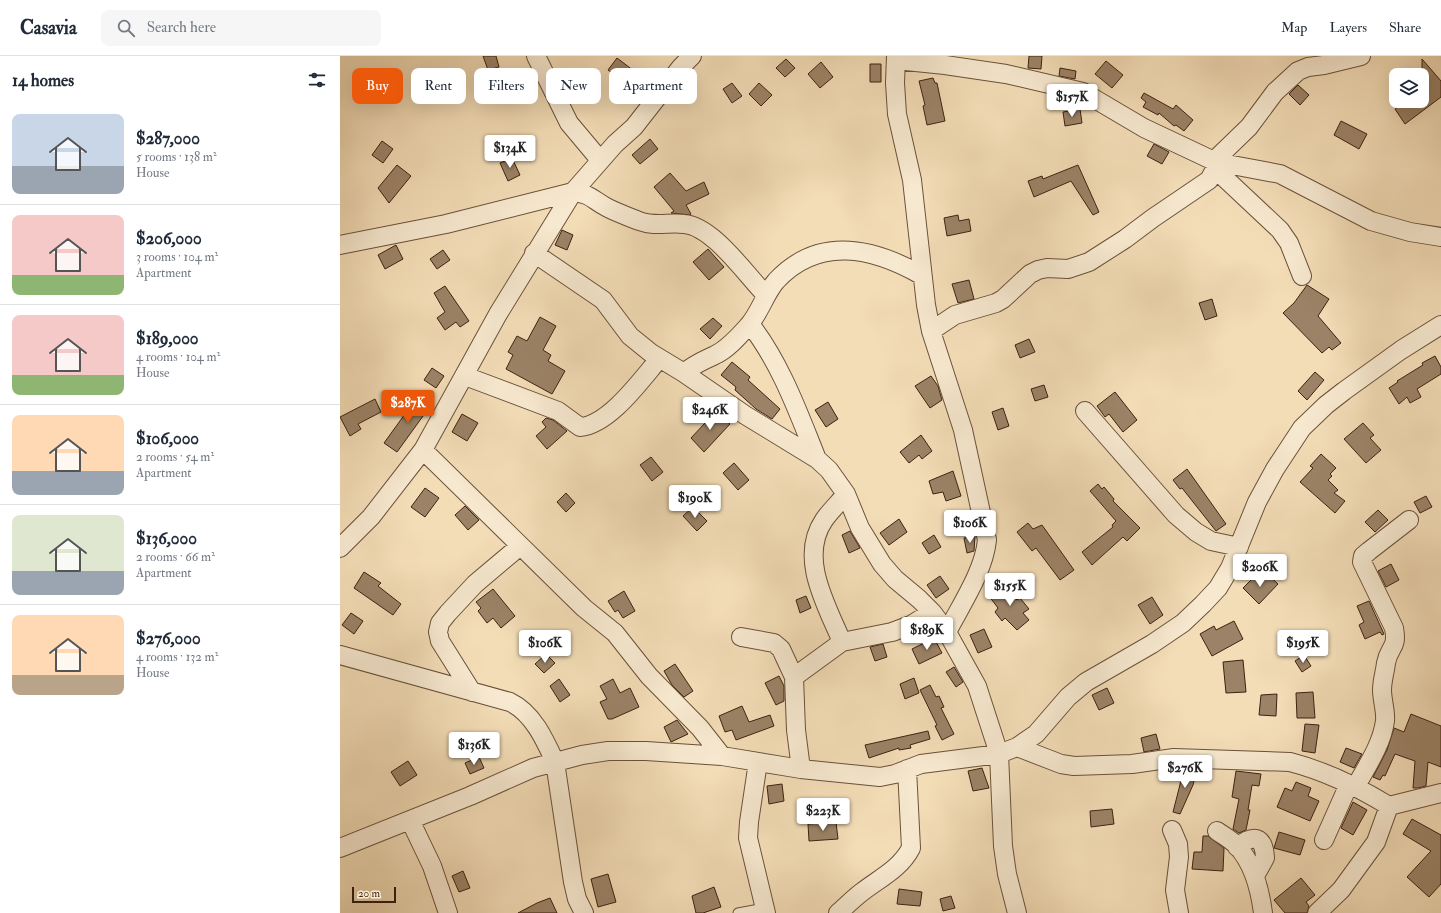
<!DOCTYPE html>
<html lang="en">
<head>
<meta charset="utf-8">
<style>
	body { margin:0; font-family:"IM FELL Double Pica",serif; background:#f6f6f7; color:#1f2937; height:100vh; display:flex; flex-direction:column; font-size:15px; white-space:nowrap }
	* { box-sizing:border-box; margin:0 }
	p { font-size:13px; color:#747a83 }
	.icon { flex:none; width:22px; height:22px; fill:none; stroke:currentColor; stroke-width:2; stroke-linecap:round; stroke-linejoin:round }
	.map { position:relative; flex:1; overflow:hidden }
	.details { display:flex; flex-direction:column; background:#fff; width:340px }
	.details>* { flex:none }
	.top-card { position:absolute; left:12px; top:12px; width:380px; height:36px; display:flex; gap:8px }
	.tools { position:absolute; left:1049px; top:12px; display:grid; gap:8px }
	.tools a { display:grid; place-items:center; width:40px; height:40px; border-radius:8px; background:#fff; box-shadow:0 4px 16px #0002; font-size:20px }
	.scale { position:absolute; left:12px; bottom:10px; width:44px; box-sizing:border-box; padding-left:4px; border:2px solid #3d2211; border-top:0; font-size:11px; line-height:14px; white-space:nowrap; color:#3d2211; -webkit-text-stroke:3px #f7e9d0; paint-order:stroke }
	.price { position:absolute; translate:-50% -34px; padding:0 9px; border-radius:4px; background:#fff; color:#222; font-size:13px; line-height:26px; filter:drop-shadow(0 1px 2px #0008) }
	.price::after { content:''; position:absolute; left:50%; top:24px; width:12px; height:9px; margin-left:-6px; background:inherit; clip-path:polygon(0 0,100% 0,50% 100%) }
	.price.on { background:#ea580c; color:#fff }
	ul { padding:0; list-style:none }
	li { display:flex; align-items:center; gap:12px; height:100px; padding:0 12px }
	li+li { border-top:1px solid #e0e1e3 }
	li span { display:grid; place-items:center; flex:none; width:112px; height:80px; border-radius:8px; color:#555 }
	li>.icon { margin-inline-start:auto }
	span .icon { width:48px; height:48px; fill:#fffc; stroke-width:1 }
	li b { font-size:17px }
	h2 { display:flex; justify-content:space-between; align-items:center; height:48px; padding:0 12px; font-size:17px }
	.chip { padding:0 14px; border-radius:8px; background:#fff; box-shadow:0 4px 16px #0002; font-size:14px; line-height:36px }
	.chip.on { background:#ea580c; color:#fff }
	header { display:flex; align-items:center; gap:24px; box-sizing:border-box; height:56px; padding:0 20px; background:#fff; border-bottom:1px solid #e0e1e3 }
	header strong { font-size:19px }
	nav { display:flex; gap:22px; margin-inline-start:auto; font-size:14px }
	.search { width:280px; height:36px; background:#f6f6f7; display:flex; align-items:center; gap:10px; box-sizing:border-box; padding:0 14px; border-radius:8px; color:#747a83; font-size:15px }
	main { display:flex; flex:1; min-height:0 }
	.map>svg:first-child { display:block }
</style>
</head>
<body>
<header>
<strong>Casavia</strong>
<div class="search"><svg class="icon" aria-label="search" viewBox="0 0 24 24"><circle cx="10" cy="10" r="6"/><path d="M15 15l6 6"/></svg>Search here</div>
<nav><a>Map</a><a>Layers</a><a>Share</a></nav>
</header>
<main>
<section class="details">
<h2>14 homes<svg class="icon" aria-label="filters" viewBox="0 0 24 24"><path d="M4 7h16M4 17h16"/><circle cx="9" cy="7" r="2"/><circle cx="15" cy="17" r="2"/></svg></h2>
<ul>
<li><span style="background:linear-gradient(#c9d6e8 65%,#9aa5b1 0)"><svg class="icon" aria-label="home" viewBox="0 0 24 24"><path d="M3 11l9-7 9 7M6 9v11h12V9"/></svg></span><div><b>$287,000</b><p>5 rooms · 138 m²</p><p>House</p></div></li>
<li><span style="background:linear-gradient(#f6c9c9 75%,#8fb573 0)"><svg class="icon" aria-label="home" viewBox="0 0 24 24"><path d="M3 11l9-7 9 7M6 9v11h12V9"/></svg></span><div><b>$206,000</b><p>3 rooms · 104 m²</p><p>Apartment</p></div></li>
<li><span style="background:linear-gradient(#f6c9c9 75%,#8fb573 0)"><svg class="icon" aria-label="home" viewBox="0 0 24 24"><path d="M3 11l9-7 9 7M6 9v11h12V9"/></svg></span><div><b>$189,000</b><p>4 rooms · 104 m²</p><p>House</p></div></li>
<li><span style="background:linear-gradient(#ffd9b3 70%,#9aa5b1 0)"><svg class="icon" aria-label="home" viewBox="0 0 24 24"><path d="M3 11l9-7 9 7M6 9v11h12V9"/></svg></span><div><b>$106,000</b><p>2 rooms · 54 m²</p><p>Apartment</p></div></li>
<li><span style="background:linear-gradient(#dfe7d0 70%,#9aa5b1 0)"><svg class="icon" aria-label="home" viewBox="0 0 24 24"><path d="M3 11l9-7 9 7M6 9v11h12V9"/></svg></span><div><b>$136,000</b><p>2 rooms · 66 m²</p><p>Apartment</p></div></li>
<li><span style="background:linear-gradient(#ffd9b3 75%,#b9a48a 0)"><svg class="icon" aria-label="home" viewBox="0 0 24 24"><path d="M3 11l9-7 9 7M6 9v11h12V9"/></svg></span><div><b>$276,000</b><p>4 rooms · 132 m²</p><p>House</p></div></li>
</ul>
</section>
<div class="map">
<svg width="1101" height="857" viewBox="0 0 1101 857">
	<rect width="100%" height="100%" fill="#f3ddb7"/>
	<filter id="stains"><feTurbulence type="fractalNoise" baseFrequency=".005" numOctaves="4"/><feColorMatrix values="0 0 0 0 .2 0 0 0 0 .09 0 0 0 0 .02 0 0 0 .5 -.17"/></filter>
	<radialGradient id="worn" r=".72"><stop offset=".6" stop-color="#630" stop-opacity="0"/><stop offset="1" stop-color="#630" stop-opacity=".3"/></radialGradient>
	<!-- building -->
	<path fill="#9c8367" stroke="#3d2211" d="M143,0H156L159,11L148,14Z
		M689,0H702L701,13L688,12Z
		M277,2L298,18L290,29L287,27L283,32L273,24L277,20L268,14Z
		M446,3L455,12L445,21L436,12Z
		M1082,3L1101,25V41L1065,68L1055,53L1066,45H1082Z
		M766,5L783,19L772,32L755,18Z
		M481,6L493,21L480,32L468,18Z
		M530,8H541V26H530Z
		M720,12L736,15L735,23L719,20Z
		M593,22L595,27H597L605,65L587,69L583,50L585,49L579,25Z
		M392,27L402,40L392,47L383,33Z
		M419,27L432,39L421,50L409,38Z
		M958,29L969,39L960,49L949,38Z
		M804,37L833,53L836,49L853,64L844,75L836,69L834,70L819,57L818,59L803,51L806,46L801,42Z
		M740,53L742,67L725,70L723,56Z
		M1001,65L1027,78L1019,93L994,79Z
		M310,83L318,93L300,108L292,99Z
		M42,85L53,93L43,107L32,99Z
		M814,88L829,96L822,108L807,100Z
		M172,102L180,119L168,125L160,107Z
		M57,109L71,120L49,147L38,132Z
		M738,109L759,156L753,159L731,125L694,141L688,125L702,120L703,123Z
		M330,117L346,135L364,126L369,138L346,149L351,158L350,159L331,157L334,155L314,131Z
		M618,159L619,165L629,163L631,175L607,180L604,162Z
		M222,174L233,179L227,194L215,189Z
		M56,189L63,203L45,213L38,199Z
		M368,193L384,211L369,224L353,206Z
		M103,194L110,204L97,213L90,203Z
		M629,224L634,243L618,247L612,228Z
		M967,229L989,243L978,260L1001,287L992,294L989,291L982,297L943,257L954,247Z
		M105,230L129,265L120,271L116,266L105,274L97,262L105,256L94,237Z
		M872,243L877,260L865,264L859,247Z
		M200,261L216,270L203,294L211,299L208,305L225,315L212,338L166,313L173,299L168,296L177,280L187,285Z
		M373,262L382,270L370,283L360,273Z
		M689,283L695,296L680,302L675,289Z
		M1095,300L1101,311V318L1077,333L1081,341L1070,347L1067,341L1059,348L1049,332L1058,326L1057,325L1083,309L1082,307Z
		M392,306L410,321L408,324L440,353L432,363L416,353L395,334L396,331L381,319Z
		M92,312L104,320L96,332L84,324Z
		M975,316L984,324L967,344L958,335Z
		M591,320L598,330L602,344L590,352L575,330Z
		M704,329L708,341L695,345L691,333Z
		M775,336L797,364L783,376L769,358L765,361L757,350Z
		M78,340L91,349L57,396L44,387Z
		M35,343L41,356L18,368L21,373L10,380L0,361Z
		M488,346L498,363L486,371L475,354Z
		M663,352L669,370L658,374L652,356Z
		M374,354L390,368L364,396L351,382L365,367L364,365Z
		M122,358L138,367L127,385L112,376Z
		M206,362L213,364L227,375L207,393L196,380L206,371L202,366Z
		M1023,367L1034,379L1030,382L1041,394L1026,407L1004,383Z
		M581,379L592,395L582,403L579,399L569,407L560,396Z
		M981,398L996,412L990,418L992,420L988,424L998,434L994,437L1005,445L995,457L960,426L973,412L970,410Z
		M311,401L323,416L312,425L300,409Z
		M394,407L409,424L398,434L383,417Z
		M847,413L886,468L876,475L842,432L840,433L833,424Z
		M613,415L621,440L606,445L603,436L593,438L589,425Z
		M758,428L762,433L764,431L774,443L773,445L800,472L787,485L783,481L752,509L742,496L773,471L772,469L776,465L750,435Z
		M85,432L99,442L85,461L71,451Z
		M226,437L235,447L226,456L217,446Z
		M1086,440L1092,451L1080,457L1074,446Z
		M125,450L139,464L128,474L115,459Z
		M353,451L367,465L357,475L343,460Z
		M1038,454L1048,464L1035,476L1025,466Z
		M559,463L567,476L549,489L540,477Z
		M688,467L693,473L702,469L734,514L720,524L696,492L692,495L677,476Z
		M510,475L520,492L509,497L502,479Z
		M594,479L601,491L589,498L582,487Z
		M635,480L634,495L627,497L624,482Z
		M1051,508L1059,524L1046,531L1038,515Z
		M24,516L41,527L38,530L61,548L53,559L14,532Z
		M927,518L938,528L919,548L903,532L914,521L920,526Z
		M600,520L609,533L596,542L587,529Z
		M663,528L677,544L680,542L689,553L683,557L689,564L677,574L665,562L662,565L655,556L658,552L649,540Z
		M153,533L175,560L161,572L153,562L147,567L138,555L141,552L136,546Z
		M284,535L295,555L283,562L278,554L275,556L268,545Z
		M466,540L471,552L460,557L456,544Z
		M812,541L823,559L810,568L798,549Z
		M1029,545L1044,578L1042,579L1040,576L1025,583L1019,569L1024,566L1017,550Z
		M11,557L23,565L14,578L2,569Z
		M894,565L903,583L872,600L860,578L874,570L876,574Z
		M644,573L652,591L638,597L630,579Z
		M594,582L602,597L579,608L572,593Z
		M543,588L547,601L535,605L530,591Z
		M206,598L215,607L204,617L195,608Z
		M964,599L971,610L962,616L955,605Z
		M903,604L906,636L886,637L883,606Z
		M335,608L353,635L344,641L332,629L324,615Z
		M614,611L623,626L616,631L606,616Z
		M439,620L444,630V645L436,649L425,627Z
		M574,622L579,637L565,643L560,628Z
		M219,623L230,639L220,646L210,630Z
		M273,623L280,637L290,632L299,651L272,663H268L260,646L267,643L260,630Z
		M590,629L596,641L599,640L604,651L601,652L614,678L602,684L595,670L597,669L580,634Z
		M767,632L774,647L759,654L752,639Z
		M973,636L975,662H957L956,637Z
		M937,638L936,660L919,659L921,639Z
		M402,650L409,666L430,659L434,670L396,684L392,674L385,676L379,660Z
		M1071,658L1101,670V711L1088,706L1086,730L1078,732H1073L1075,705L1055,698L1045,720L1043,719L1040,724L1033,721L1047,694L1054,672L1064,676Z
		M337,664L348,678L331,686L324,671Z
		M965,668L979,669L975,697L962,695Z
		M588,675L590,683L570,689L571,692L559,694V692L529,702L525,689Z
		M816,678L820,693L804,696L801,682Z
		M1006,692L1022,698L1014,712L1000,706Z
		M139,701L144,712L130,718L125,707Z
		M68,705L77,719L60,730L51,716Z
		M642,712L649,732L633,735L628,715Z
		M844,713H857L853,729L840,758L833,756Z
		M896,715L921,718L919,730L912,729L908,754H910L906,774L899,777L893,773L899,743L892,741Z
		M956,726L971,732L968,740L979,745L970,765L937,751L945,732L952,735Z
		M442,728L444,745L429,748L427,730Z
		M1013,746L1027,754L1013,779L1001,772Z
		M772,753L774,768L751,771L750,755Z
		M1072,763L1101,779V828L1089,841L1067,821L1091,795L1063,778Z
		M496,766L498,783L469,785L468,768Z
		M939,776L965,784L960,799L934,792Z
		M863,780H868L884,792L883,815L852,813L854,796H862Z
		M123,815L130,832L119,836L112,820Z
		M268,818L276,846L258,851L251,823Z
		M961,822L975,839L966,846L969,850L967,857H945L934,844Z
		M374,831L381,851L363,857H356L352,840Z
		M559,833L582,836L580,850L557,848Z
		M611,840L615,852L603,855L600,843Z
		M210,842L217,857H178L197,847Z"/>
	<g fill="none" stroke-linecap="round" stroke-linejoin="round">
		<defs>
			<path id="service" d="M398,857L425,852"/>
			<path id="minor" d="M196,0L229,67L260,104
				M556,0L555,27L557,58L572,124L586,249L591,275L623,374L647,484C644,515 621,549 607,576L637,630L659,698L663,790L667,818L677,857
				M556,4L605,9L666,18L743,36L804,72L876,106L940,118L1031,165L1070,176L1101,181
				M875,113L940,174L949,187L962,220
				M0,189L106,168L233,136C252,138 252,144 268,152C278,157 289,161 299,165C315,171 329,166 344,168C373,170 407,220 426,239
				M194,197L263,244L290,280L311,297L344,317L405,359L477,403L489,414L506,438L520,472L542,508L555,523L579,543L592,556L607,576
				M410,268C441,308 458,356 477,403
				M591,275L615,259L656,247L663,243L690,218L698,214L707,212L728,213L749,206L785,183L813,162L869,124L875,113L878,101L909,71L935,36L958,15L968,11L984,9L1021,0
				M344,317C354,308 363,305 375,299C388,293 400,279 409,269C420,256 425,238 436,225C479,179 533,192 581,219
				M125,320L218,355L240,371C269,369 301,324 319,303
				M745,355L836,459L856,476L871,485L899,491
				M83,394L244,552L275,577L309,620L360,672L382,700
				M0,492L31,461L83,394L158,258L233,136L275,88L294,71L341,11L352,0
				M401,581L434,587L441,593L454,621L456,674L461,713
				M502,586C487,550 458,502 484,464C490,455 499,447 506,438
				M0,599L170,646C193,657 205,684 215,706L233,826L237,843L244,857
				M454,621L502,586L552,576L571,569L592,556
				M132,636L100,585L98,576L100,567L108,557L135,528L180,490
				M677,691L721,708L734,710L792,708L834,702L950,706C985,715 1018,731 1049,750L1101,737
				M418,706L409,766L408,782L426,857
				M1016,730C1027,710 1042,688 1045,665C1046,655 1042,644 1042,634C1042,625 1045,616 1046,607C1049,590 1058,593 1054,572L1022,506L1023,500L1029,495L1069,464
				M70,764L92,810L108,857
				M832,774L838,788L839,801L835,834L839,857
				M877,775C884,780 892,784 897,790C914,808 920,834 923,857
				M984,784L1009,728
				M897,791C913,778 924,779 925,802L915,820
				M0,792L130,740L193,712L242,699L268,695H306L382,700L461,713L540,721L555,718L581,708L659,698L677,691L696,678L728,641L746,626L812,588L843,567L863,548L878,532L890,512L917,446L935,413L962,372L986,349L1004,335L1061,294L1101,269
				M498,857C506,850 514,842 522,836C540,822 560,813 571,792L567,713
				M977,857L1001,834L1036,786L1049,750"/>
		</defs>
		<!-- service casing -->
		<use href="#service" stroke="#6a513a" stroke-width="11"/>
		<!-- minor casing -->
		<use href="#minor" stroke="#6a513a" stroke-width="20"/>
		<!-- service -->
		<use href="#service" stroke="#f7e9d0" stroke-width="9"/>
		<!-- minor -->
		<use href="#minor" stroke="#f7e9d0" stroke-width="18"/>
	</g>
	<rect width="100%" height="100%" filter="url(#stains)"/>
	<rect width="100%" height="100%" fill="url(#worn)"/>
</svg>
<div class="tools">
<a><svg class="icon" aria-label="layers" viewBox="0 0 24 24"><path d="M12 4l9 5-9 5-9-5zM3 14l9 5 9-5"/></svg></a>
</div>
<div class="scale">20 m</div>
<b class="price" style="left:732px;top:62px">$157K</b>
<b class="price" style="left:170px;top:113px">$134K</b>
<b class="price on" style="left:68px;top:368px">$287K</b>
<b class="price" style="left:370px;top:375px">$246K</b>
<b class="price" style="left:355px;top:463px">$190K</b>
<b class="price" style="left:630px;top:488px">$106K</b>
<b class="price" style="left:920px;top:532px">$206K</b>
<b class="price" style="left:670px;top:551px">$155K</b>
<b class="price" style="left:587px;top:595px">$189K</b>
<b class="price" style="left:205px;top:608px">$106K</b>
<b class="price" style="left:963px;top:608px">$195K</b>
<b class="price" style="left:134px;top:710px">$136K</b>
<b class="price" style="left:845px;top:733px">$276K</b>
<b class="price" style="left:483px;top:776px">$223K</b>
<div class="top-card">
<a class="chip on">Buy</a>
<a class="chip">Rent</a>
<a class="chip">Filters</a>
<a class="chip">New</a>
<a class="chip">Apartment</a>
</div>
</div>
</main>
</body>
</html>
